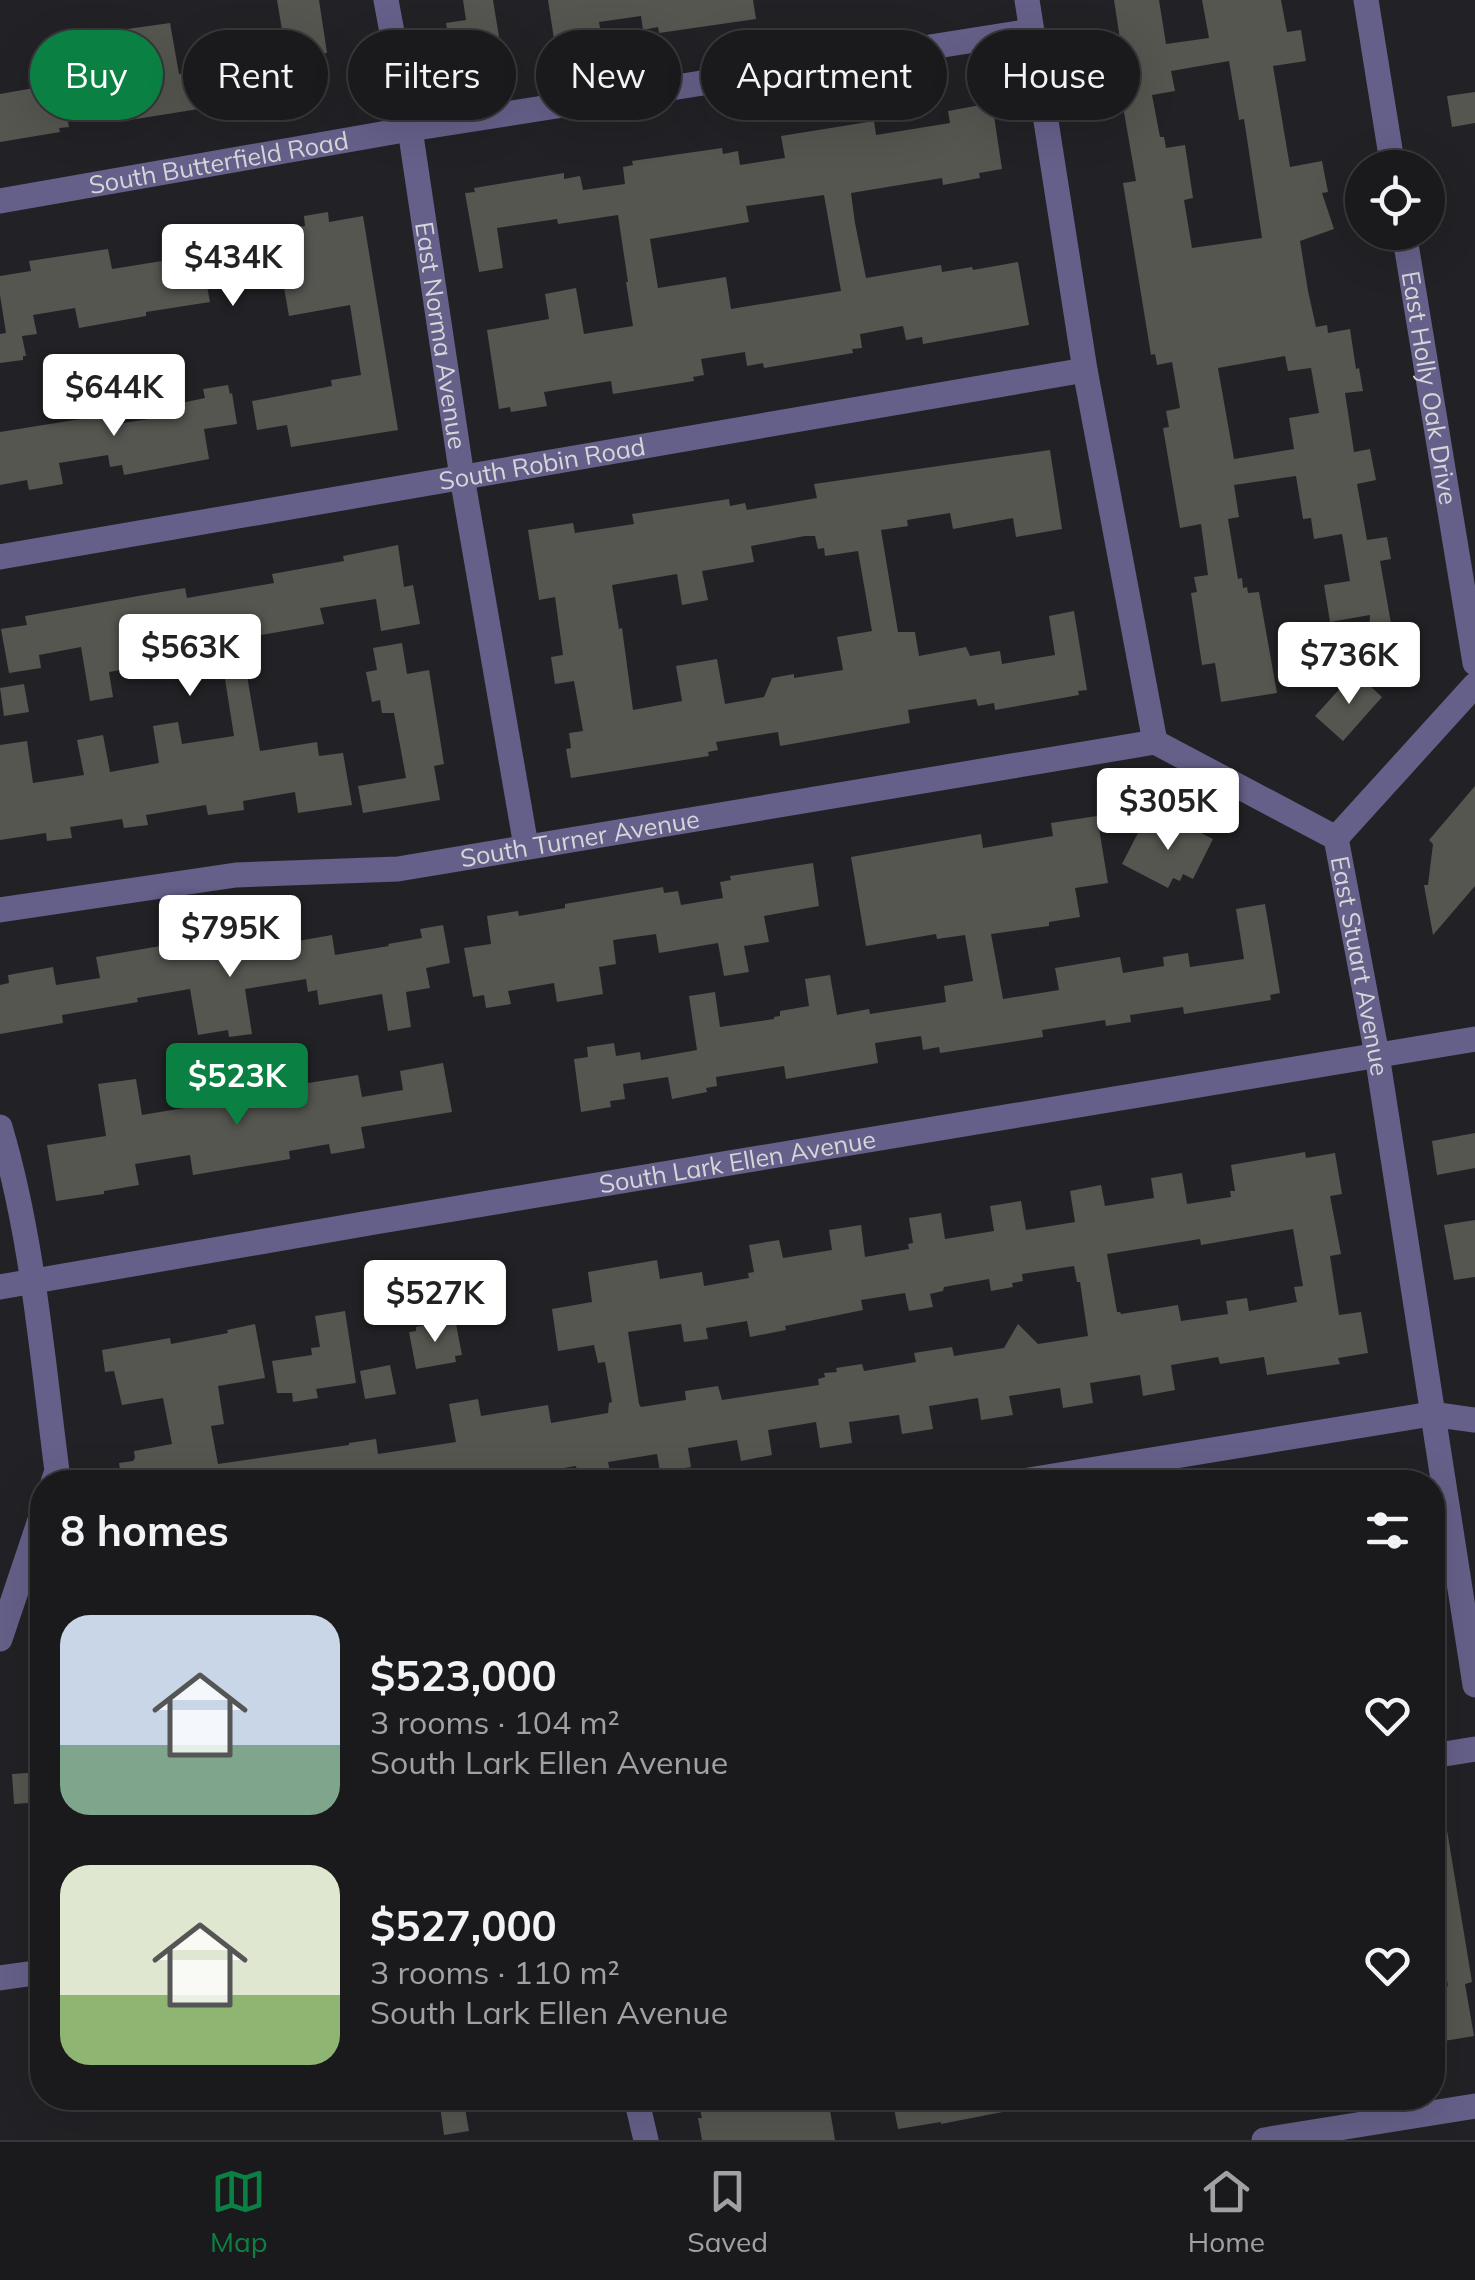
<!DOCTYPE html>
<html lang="en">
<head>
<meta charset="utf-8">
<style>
	body { margin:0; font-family:Mulish,sans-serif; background:#232325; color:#f1f3f6; height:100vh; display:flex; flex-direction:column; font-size:38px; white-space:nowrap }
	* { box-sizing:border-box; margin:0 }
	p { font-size:32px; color:#9fa1a3 }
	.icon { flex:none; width:55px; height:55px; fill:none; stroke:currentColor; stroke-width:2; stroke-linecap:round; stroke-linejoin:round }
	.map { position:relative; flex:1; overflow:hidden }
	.details { position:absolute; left:30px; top:1470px; width:1415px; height:640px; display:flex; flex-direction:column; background:#1a1a1c; border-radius:40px; box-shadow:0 10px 40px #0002,0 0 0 2px #38383b }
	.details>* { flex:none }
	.guide { position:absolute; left:30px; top:30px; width:1415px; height:90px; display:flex; gap:20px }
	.controls { position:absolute; left:1345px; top:150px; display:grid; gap:20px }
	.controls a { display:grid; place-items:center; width:100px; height:100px; border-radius:50%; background:#1a1a1c; box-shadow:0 10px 40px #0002,0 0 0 2px #38383b; font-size:50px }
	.price { position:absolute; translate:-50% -85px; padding:0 22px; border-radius:10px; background:#fff; color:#222; font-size:32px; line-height:65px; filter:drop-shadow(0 2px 5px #0008) }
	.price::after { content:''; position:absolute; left:50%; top:60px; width:30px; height:22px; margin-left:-15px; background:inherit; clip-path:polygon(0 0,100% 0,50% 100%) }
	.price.active { background:#0b8043; color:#fff }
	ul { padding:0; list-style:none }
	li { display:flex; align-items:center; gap:30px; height:250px; padding:0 30px }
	li span { display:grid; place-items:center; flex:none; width:280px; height:200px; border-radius:30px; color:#555 }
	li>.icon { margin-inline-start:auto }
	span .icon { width:120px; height:120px; fill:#fffc; stroke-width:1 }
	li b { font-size:42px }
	h2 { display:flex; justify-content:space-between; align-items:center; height:120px; padding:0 30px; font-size:42px }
	.tag { padding:0 35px; border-radius:45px; background:#1a1a1c; box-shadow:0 10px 40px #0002,0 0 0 2px #38383b; font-size:35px; line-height:90px }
	.tag.active { background:#0b8043; color:#fff }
	.tab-bar { display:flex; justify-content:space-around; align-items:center; height:140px; border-top:2px solid #38383b; background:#1a1a1c; font-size:28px; color:#9fa1a3 }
	.tab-bar a { display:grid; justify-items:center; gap:5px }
	.tab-bar .active { color:#0b8043 }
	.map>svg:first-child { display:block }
</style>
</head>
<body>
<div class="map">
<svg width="1475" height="2140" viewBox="0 0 1475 2140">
	<rect width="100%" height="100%" fill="#222226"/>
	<!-- building -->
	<path fill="#555650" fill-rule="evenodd" d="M277,0H319L327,53L317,54L323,89L246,101L242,74L288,66Z
		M463,0H493L500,43L494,44L496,60L454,67L446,23L466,20Z
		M548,0H753L756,19L659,33L658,27L643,30L641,16L599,22L602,39L592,41L593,46L556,52Z
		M1114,0H1159L1166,44L1209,38L1202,0H1281L1287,32L1301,30L1306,61L1273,66L1290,167L1322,161L1328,192L1322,193L1334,229L1300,241L1308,291L1316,327L1327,325L1328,333L1350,329L1356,369L1359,368L1363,391L1345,393L1354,452L1370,449L1376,480L1357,484L1367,540L1387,537L1391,559L1380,561L1392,629L1403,630L1401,651L1368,649L1370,615L1330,622L1324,585L1350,581L1342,534L1314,539L1311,518L1303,519L1296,476L1234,485L1239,517L1228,519L1238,579L1242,578L1243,588L1247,587L1248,593L1259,592L1277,693L1221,702L1215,663L1202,665L1191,593L1197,592L1194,577L1208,575L1201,524L1180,528L1163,428L1169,427L1166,411L1180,408L1172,362L1157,365L1155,354L1151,355L1123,183L1136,181L1124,112L1111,114L1105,79L1109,78L1107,68L1124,65ZM1229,61L1239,120L1244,119L1262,238L1192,248L1184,200L1193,198L1185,145L1166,148L1164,137H1160L1152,95L1175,91L1171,71ZM1285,356L1288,371L1311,368L1319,413L1289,418L1294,449L1234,459L1218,368Z
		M170,23L179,74L232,65L237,94L203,99L205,108L117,122L116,113L70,121L68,122L69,127L59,128L60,132L0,142V94L51,85L43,40L70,36L72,52L115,45L113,31Z
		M1475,92V123L1452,127L1447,96Z
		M992,103L1002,169L979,173L980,178L943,185L942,178L851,193L855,223L866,278L941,265L942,272L972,267L973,270L1018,262L1029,325L923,344L922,337L906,340L903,326L860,334L862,348L852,349L853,353L764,368L763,363L747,366L745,352L701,359L704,375L693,377L694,381L613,394L611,381L544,392L547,406L511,412L510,407L499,409L487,330L549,319L545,294L576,288L584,334L633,326L626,282H628L618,215L558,224L557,219L497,228L503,268L479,272L465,193L475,192L474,188L564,173V179L580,176L583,190L625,184L623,167L633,165L632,161L722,148L723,154L738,151L740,165L785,158L781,136L874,121L876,135L950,123L948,111ZM824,195L841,291L731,309L726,277L658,288L650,239L749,222L746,206Z
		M328,212L329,222L363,216L398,430L291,447L287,425L257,430L252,401L332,386L331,380L361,375L350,305L289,316L281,271L262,274L260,264L218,271L220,284L207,286L210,302L146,312V316L79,328L75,308L33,315L37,334L22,336L26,356H23V360L0,363V334L6,333L0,295V276L31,271L29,261L108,249L112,269L181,258L177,237L251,226L252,234L305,226L304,216Z
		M108,383L116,424L169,416L167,406L205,398L203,389L228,385L230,394L232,393L237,424L204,429L209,459L124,475L122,465L110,467L108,455L59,463L63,484L29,490L27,480L0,485V432L87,418L82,387Z
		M1050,450L1062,529L1016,537L1013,518L953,529L950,513L907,520L908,526L881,530L898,632H915L919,656L966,647L970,656L1000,651L1002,664L1055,655L1049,616L1074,611L1087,690L1078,691L1079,695L995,710L994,703L978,706L976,699L908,710L910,723L780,746L778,732L716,742L718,750L708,752L709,756L571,778L566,749L571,748L569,733L583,731L574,681L555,684L551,657L563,655L555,597L539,600L528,530L573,523L575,533L634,524L632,514L729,499L730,506L745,503L747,510L817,498L814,484ZM805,536H815L818,549L824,548L825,556L858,551L872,631L837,637L843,670L794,678V674L772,678L764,697L725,704L717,659L676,666L682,701L633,710L622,628L619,629L612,585L677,574L682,605L708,600L702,571L754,562L751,546Z
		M398,545L404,587L413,585L420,624L381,631L376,599L320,608L324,624L244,638L247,676L260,751L317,742L319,756L343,753L352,805L298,813L295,792L243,801L244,810L208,815L206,805L146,815L148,825L124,828L122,819L70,827L72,838L47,841L46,833L0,840V745L27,741L33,783L84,775L77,740L103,735L110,772L159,763L153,726L178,722L182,744L234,736L225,679H222V674L216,675L212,643L200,642L199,634L152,642L155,657L124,662L126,669L109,672L113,697L90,701L81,647L39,655L41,668L9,673L1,629L27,625L25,616L144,595L185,588L187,598L274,583L272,574L344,561L343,556Z
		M402,643L407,674L429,670L444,764L434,766L440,800L363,813L358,786L406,778L394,713H382L380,700L372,702L366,672L377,670L373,648Z
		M1355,672L1382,697L1343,741L1315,716Z
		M24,684L29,712L4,716L0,688Z
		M1475,786V886L1433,935L1424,885H1428L1433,844L1429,840Z
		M1097,816L1108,883L1075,888L1080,917L1049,922V926L991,934L1003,999L1059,990L1055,968L1120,957L1123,973L1164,966L1163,957L1188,953L1190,967L1244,959L1236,909L1265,904L1280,993L1270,995L1271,1000L1184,1014L1183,1007L1130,1015L1131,1022L1106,1026L1105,1020L1042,1030L1043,1037L940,1053L939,1047L923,1050L921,1036L875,1043L878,1063L786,1079L784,1066L716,1077L717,1086L706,1088L707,1092L672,1099L668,1077L623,1084L625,1099L610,1101L611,1107L581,1112L574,1059L588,1057L587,1047L614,1043L616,1056L640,1052L641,1060L697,1050L689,996L715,992L720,1027L774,1019V1017L780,1016V1011L809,1006L805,979L830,975L837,1015L869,1009L870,1014L946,1002L944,986L973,981L965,935L937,939L936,934L866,946L851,857L981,834L983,848L1053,836L1051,823Z
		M1172,818L1213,839L1193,879L1183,874L1180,881L1173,878L1168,888L1122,864L1142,825L1159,834L1164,825L1168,826Z
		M813,863L819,906L764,916L769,942L744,946L749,972L724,976L718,943L659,953L656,934L613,940L616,964L599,967L603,994L557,1002L554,983L508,991L511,1004L486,1008L484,995L473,997L464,948L491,944L487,916L518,911L519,916L565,908V904L663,887L664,893L678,891L681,905L723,898L720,882L731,880L730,876Z
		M443,925L450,963L426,968L430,988L406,992L411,1027L388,1031L382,994L319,1005L317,990L308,992L306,979L245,989L252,1034L229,1037L228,1030L198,1035L190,989L137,998L138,1002L62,1015L63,1023L0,1034V985L9,983L8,975L53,967L56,985L100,978L96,957L184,942L185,951L273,937L275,945L332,935L335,955L389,946L388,944L422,938L420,929Z
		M443,1063L452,1112L361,1127L365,1148L331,1154L329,1144L289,1151L290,1159L193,1175L190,1155L135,1164L139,1185L104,1191V1194L56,1201L47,1145L106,1136L98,1084L136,1079L142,1115L220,1102L221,1107L284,1097L279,1069L303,1064L308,1083L358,1075L362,1097L403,1090L400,1071Z
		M1475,1133V1168L1437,1175L1432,1141Z
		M1305,1152L1306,1158L1335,1153L1342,1194L1330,1196L1341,1254L1330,1256L1339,1315L1361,1312L1368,1353L1338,1358L1340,1364L1267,1375L1264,1357L1220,1364L1218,1357L1171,1365L1175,1390L1143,1396L1140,1375L1090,1383L1093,1403L1063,1408L1060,1388L1009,1396L1013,1415L981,1420L978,1398L929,1406L933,1429L902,1434L899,1415L849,1422L852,1443L820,1448L816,1422L768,1430L772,1455L741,1461L737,1440L688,1448L691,1467L660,1472L657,1454L608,1462L612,1481L600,1482H579L576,1466L527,1474L529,1482H122L119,1463L133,1461L135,1458L134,1451L172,1444L163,1398L122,1405L114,1371L105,1372L102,1350L170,1338L171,1344L228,1333L227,1330L255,1324L265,1378L218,1386L224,1424L211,1426L218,1464L349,1445V1443L376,1439L378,1454L456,1442L449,1404L478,1399L481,1416L548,1405L551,1423L608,1413L609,1403L612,1402L605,1362L598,1363L594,1345L558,1351L552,1309L592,1302L588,1272L657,1260L660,1279L702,1272L704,1286L749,1278L748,1273L754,1272L749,1245L779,1240L783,1258L832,1250L829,1230L861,1225L865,1257L909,1249L908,1244L913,1243L909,1218L941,1213L945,1239L994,1231L990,1206L1021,1201L1026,1230L1075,1222L1070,1191L1101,1185L1105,1206L1154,1198L1151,1178L1182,1173L1187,1204L1231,1197L1230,1191H1235L1231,1165ZM1293,1229L1303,1286L1294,1287L1297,1302L1249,1311L1247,1298L1226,1301L1228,1314L1181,1321L1178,1305L1121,1314L1120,1312H1117L1107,1254L1200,1239L1201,1245ZM1074,1266L1077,1282H1080L1088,1336L1038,1344L1018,1324L1004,1348L954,1356L952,1347L914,1353L916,1362L864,1371L862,1364L836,1368L837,1372L824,1373L825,1377L818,1379L819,1385L722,1400L718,1386L685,1391L686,1400L641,1407L639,1404L628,1332L681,1324L684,1342L708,1339L706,1328L747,1321L750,1337L786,1330L785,1326L863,1310L861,1300L905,1293L909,1311L933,1307L930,1294L943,1291L944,1287L989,1279L991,1291L1013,1287L1012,1283L1023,1281L1022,1274Z
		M1475,1220V1277L1454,1280L1444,1225Z
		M345,1311L356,1383L316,1389L318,1398L293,1402L292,1393H277L272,1361L312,1355L311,1348L320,1347L315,1316Z
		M450,1320L451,1325L456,1324L462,1355L455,1356L456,1362L416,1369L409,1332L416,1331V1327Z
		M390,1365L396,1394L365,1399L360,1371Z
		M42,1772V1802L14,1804L12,1774Z
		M1444,1812L1472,1982L1465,1984L1474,2036L1432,2043V1989L1448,1986L1437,1920L1432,1921V1813Z
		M763,2098H828L835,2140H702L698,2118H702L700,2110L764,2100Z
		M892,2098H1016L1018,2109L941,2124V2122L898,2129Z
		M464,2102L469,2131L444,2135L440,2106Z"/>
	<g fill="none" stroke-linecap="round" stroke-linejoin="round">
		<!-- minor -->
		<g stroke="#656089" stroke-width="25">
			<path id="s1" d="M386,0L410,129L462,477L526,846"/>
			<path id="s2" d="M1027,0L1085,370L1155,742L1336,838L1377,1055L1475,1685"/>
			<path d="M1366,0L1393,168"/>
			<path id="s3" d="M0,201L410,129L1032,31"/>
			<path id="s4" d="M1404,232L1475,663"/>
			<path id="s5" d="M0,557L1085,370"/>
			<path d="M1336,838L1475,685"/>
			<path id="s6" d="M0,910L236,875L398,869L1155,742"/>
			<path d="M0,1127C33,1238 42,1356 57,1471L53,1482"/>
			<path id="s7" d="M0,1287L375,1222L1475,1039"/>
			<path d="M1017,1482L1431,1414L1475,1420"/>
			<path d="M0,1639L42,1514"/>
			<path d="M1432,1756L1475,1749"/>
			<path d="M0,1978L42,1972"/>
			<path d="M636,2098L646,2140"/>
			<path d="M1264,2140L1475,2106"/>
		</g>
	</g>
	<g text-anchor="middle" stroke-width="9" stroke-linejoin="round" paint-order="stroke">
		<!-- street labels -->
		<g font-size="25" fill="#d6d6d9" stroke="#0c0b0e">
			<text dy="9" stroke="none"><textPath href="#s3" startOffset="222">South Butterfield Road</textPath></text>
			<text dy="9" stroke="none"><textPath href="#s1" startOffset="340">East Norma Avenue</textPath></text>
			<text dy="9" stroke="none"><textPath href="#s4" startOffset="158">East Holly Oak Drive</textPath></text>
			<text dy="9" stroke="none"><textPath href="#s5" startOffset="550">South Robin Road</textPath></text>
			<text dy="9" stroke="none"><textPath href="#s6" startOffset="585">South Turner Avenue</textPath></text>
			<text dy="9" stroke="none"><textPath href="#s2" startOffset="1088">East Stuart Avenue</textPath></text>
			<text dy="9" stroke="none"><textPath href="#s7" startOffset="748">South Lark Ellen Avenue</textPath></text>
		</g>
	</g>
</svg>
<div class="controls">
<a><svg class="icon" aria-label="locate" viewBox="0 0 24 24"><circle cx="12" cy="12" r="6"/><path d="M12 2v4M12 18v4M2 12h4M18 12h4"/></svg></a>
</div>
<b class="price" style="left:233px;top:309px">$434K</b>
<b class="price" style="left:114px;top:439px">$644K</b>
<b class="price" style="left:190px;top:699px">$563K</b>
<b class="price" style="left:1349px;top:707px">$736K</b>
<b class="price" style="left:1168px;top:853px">$305K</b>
<b class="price" style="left:230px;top:980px">$795K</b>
<b class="price active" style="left:237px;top:1128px">$523K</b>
<b class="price" style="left:435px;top:1345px">$527K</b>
<div class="guide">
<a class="tag active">Buy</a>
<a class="tag">Rent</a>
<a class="tag">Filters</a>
<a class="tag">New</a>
<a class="tag">Apartment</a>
<a class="tag">House</a>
</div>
<section class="details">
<h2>8 homes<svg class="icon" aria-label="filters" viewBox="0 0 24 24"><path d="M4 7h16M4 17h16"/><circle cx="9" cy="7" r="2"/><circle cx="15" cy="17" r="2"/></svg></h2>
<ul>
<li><span style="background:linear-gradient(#c9d6e8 65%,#7fa58c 0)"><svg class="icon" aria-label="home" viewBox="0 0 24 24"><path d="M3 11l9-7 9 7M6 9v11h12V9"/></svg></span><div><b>$523,000</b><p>3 rooms · 104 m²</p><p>South Lark Ellen Avenue</p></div><svg class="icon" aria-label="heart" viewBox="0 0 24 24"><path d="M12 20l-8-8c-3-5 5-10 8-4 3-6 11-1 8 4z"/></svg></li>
<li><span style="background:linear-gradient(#dfe7d0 65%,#8fb573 0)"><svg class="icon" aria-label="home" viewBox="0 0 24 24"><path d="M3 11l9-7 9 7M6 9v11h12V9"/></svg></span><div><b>$527,000</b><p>3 rooms · 110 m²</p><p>South Lark Ellen Avenue</p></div><svg class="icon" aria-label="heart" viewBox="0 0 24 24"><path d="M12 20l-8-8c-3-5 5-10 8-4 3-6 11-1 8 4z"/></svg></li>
</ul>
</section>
</div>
<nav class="tab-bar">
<a class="active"><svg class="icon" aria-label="map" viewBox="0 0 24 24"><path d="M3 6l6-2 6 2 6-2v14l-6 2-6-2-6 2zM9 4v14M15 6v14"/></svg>Map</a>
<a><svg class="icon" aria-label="saved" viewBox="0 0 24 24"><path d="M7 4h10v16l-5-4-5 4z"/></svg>Saved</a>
<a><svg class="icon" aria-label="home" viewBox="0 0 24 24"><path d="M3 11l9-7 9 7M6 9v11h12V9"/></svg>Home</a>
</nav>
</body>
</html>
